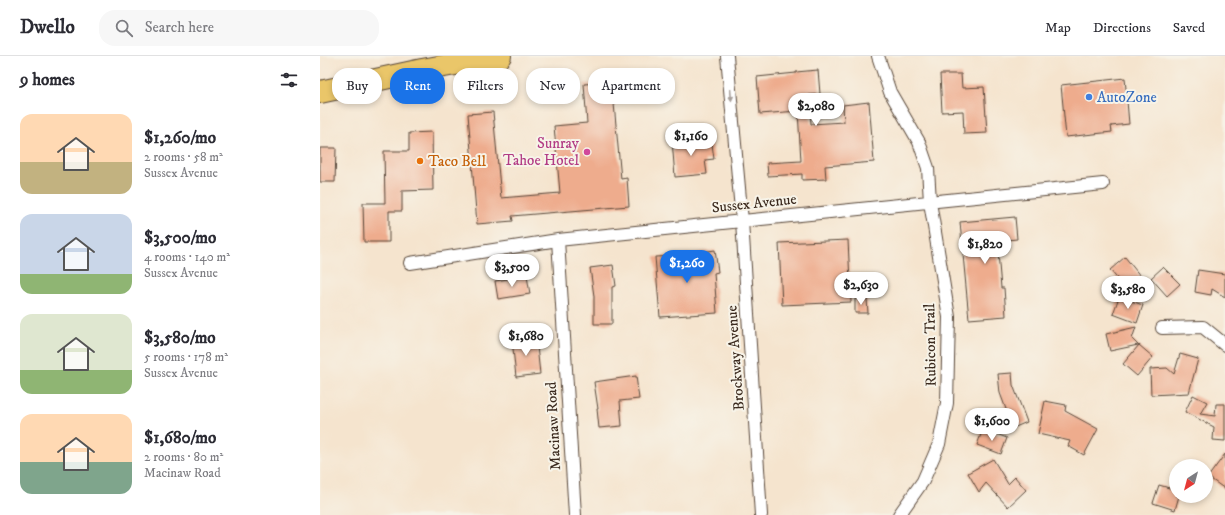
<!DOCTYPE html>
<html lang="en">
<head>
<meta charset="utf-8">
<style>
	body { margin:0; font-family:"IM FELL DW Pica",serif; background:#f7f7f7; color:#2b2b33; height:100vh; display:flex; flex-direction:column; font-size:15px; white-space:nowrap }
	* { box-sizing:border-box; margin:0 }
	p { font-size:13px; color:#7c7c81 }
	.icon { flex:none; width:22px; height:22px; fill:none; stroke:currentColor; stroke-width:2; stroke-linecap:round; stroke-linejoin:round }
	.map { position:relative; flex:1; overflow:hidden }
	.side { display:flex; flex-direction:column; background:#fff; width:320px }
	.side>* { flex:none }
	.guide { position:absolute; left:12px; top:12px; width:380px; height:36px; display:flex; gap:8px }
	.needle { width:26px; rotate:216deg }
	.fabs { position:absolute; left:849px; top:403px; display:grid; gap:8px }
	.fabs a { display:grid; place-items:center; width:44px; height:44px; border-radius:50%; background:#fff; box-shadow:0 2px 6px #0003; font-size:20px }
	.price { position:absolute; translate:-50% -34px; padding:0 9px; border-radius:14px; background:#fff; color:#222; font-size:13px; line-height:26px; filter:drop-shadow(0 1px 2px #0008) }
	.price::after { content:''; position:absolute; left:50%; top:24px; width:12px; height:9px; margin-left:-6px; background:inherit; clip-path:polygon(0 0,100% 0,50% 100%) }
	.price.active { background:#1a73e8; color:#fff }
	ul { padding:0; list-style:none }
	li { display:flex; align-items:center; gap:12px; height:100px; padding:0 20px }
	li span { display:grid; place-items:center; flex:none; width:112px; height:80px; border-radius:12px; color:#555 }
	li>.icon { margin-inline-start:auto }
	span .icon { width:48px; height:48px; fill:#fffc; stroke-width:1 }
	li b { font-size:17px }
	h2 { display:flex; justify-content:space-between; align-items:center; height:48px; padding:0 20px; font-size:17px }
	.tag { padding:0 14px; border-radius:16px; background:#fff; box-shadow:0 2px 6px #0003; font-size:14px; line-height:36px }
	.tag.active { background:#1a73e8; color:#fff }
	header { display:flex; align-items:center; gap:24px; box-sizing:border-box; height:56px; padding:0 20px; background:#fff; border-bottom:1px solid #e1e1e2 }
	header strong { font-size:19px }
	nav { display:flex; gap:22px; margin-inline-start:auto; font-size:14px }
	.search { width:280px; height:36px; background:#f7f7f7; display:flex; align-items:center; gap:10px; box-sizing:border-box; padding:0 14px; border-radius:16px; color:#7c7c81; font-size:15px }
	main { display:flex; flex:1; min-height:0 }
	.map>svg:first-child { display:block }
</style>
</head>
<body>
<header>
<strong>Dwello</strong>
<div class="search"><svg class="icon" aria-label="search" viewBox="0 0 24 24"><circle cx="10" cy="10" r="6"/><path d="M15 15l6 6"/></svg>Search here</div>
<nav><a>Map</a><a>Directions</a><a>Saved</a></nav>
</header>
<main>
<section class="side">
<h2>9 homes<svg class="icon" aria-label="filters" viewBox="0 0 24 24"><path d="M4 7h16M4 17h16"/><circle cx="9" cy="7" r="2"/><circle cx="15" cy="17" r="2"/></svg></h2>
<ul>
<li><span style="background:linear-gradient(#ffd9b3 60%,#c2b280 0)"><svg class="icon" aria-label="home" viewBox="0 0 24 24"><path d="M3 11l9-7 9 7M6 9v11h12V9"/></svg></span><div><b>$1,260/mo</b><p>2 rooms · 58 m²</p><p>Sussex Avenue</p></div></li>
<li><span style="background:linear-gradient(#c9d6e8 75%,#8fb573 0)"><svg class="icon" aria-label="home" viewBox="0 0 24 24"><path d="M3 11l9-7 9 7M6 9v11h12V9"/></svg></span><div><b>$3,500/mo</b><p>4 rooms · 140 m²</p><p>Sussex Avenue</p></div></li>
<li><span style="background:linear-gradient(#dfe7d0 70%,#8fb573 0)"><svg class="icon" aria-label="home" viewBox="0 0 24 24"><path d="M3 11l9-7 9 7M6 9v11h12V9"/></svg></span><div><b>$3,580/mo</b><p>5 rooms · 178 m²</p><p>Sussex Avenue</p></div></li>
<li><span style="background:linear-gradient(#ffd9b3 60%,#7fa58c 0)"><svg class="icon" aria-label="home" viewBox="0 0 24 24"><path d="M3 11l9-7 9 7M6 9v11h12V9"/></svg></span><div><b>$1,680/mo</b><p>2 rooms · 80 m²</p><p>Macinaw Road</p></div></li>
</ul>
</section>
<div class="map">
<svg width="905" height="459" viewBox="0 0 905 459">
	<rect width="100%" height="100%" fill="#f7f3e8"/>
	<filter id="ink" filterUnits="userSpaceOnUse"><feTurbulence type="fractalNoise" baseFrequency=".025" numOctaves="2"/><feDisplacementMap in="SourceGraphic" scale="8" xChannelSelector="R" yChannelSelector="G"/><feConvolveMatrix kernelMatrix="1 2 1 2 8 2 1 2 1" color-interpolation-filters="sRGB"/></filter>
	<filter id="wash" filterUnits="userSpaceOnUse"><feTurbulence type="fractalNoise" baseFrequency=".012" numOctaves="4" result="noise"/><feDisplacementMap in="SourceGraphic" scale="16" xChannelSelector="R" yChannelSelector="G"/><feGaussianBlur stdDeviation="0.9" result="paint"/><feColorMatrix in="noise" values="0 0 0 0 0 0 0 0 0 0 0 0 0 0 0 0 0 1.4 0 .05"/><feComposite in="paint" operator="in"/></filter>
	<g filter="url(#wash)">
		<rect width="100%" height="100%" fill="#f5e4ce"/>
		<g id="blocks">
			<!-- building -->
			<path fill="#eeac8d" d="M498,14L500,38L489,39L491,68L524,66L523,49L549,46L554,106L505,110L506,123L482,124V118L448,120L447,107L481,105L478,55L440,58L437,21L476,17V16Z
				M620,18H641L642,32L664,31L667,77L644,78L643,55L622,56Z
				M805,22L809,68L791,70L792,76L746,81L741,29Z
				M292,26L301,123L307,122L309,150L192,160L193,165L157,168L148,58L173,56L181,142L240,137L234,70L267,67L264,28Z
				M112,76L113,134L82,135V155H69V186H44L43,147H65L64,95H89V77Z
				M384,82V88H392L394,103L385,104L387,118L355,121L352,84Z
				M0,92H16L15,126H0Z
				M695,161L697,183L677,185L681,232H684L686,260L649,263L640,166Z
				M528,184L531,246L462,249L459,187Z
				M395,194L398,216L394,217L397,257L340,261L335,201L357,200Z
				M805,201L821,221L806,233L790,214Z
				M293,209L296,230L292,231V268H274V240L270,212Z
				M843,211L860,228L847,240L831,222Z
				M878,214L905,218V241L892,233L891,239L875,236Z
				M207,220L210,238L178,243L175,225Z
				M799,241L823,249L817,267L793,258Z
				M535,243H547L548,257H535Z
				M816,271L812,283L818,289L790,295L786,278Z
				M216,281L220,318L196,321L192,283Z
				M819,289L833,301L817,320L803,308Z
				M860,298L878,303L869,337L831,339L830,313L847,312L854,318Z
				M692,317L693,329L707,366L693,372L680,337L678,318Z
				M316,320L319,343L300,345L302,370L279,372L277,353H278L274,326Z
				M873,339L887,346L880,358L895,360L896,348H905V385L893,384L894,371L865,356Z
				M725,345L746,349L745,355L778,373L764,399L748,390L750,385L718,378Z
				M663,373L687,382L681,398L657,389Z
				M905,398V433L888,421Z
				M673,403L688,428L695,421L706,434L688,451L666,427L659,436L648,417Z
				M839,429L856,434V440H859L855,454L833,447Z"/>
		</g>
	</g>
	<g filter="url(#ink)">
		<use href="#blocks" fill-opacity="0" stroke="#574638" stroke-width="1"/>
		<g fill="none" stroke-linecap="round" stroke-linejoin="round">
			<defs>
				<path id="street" d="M407,0L422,165L441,459
					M558,0L570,36L599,86L608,112L610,146L629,261L627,347L619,388L603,425L579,459
					M238,184L255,459
					M90,207L238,184L783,128
					M842,272L883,271L905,289"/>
				<path id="highway" d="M0,36L102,14L180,0"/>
			</defs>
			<!-- street casing -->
			<use href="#street" stroke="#574638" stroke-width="14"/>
			<!-- highway casing -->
			<use href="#highway" stroke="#574638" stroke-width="24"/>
			<!-- street -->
			<use href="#street" stroke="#fff" stroke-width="12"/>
			<!-- highway -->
			<use href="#highway" stroke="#eac669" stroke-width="22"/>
		</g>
		<!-- one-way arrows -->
		<defs><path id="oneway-solid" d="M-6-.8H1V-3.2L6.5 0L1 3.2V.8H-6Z"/></defs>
		<use fill="#a79f9a" href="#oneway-solid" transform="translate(411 39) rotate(85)"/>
	</g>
	<!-- markers -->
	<circle fill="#3f7fe0" stroke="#f7f3e8" stroke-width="1.5" cx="769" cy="41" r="4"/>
	<circle fill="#d1479c" stroke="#f7f3e8" stroke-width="1.5" cx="267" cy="96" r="4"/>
	<circle fill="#e8710a" stroke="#f7f3e8" stroke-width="1.5" cx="100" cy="105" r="4"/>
	<g text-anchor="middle" stroke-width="4" stroke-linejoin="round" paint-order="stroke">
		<!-- shop labels -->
		<g font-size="15" fill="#366cbe" stroke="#f7f3e8" text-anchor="start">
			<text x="777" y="46">AutoZone</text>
		</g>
		<!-- hotel labels -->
		<g font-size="15" fill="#b23c85" stroke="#f7f3e8" text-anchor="end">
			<text x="259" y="92">Sunray<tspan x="259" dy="17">Tahoe Hotel</tspan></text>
		</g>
		<!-- food labels -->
		<g font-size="15" fill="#c56008" stroke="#f7f3e8" text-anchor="start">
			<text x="108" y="110">Taco Bell</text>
		</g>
		<!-- street labels -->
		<g font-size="15" fill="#3b2a1e" stroke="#f7f3e8">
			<text transform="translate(434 147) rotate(-6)" y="5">Sussex Avenue</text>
			<text transform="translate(610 289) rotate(-91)" y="5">Rubicon Trail</text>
			<text transform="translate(415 302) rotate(-94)" y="5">Brockway Avenue</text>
			<text transform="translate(233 370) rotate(-93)" y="5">Macinaw Road</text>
		</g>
	</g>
</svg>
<div class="fabs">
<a><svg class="needle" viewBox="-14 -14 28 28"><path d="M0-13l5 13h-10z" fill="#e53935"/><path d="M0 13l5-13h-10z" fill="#7c7c81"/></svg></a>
</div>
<b class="price" style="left:496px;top:71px">$2,080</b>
<b class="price" style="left:371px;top:101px">$1,160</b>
<b class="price" style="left:665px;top:209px">$1,820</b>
<b class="price active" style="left:367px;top:228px">$1,260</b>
<b class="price" style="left:192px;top:232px">$3,500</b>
<b class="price" style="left:541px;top:250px">$2,630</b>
<b class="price" style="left:808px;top:254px">$3,580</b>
<b class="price" style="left:206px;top:301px">$1,680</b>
<b class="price" style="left:672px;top:386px">$1,600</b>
<div class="guide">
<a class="tag">Buy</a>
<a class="tag active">Rent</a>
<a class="tag">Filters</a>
<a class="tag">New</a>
<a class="tag">Apartment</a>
</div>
</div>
</main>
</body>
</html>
